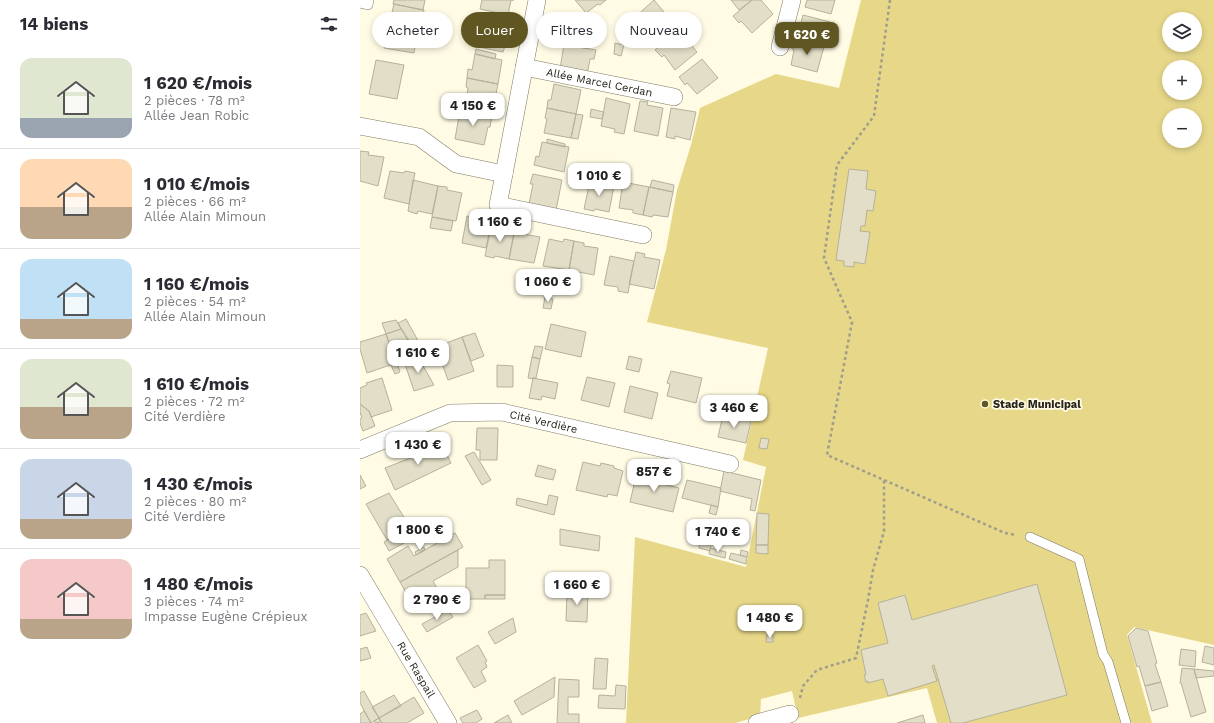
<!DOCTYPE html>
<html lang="fr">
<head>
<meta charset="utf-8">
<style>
	body { margin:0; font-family:"Work Sans",sans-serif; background:#f7f7f7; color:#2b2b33; height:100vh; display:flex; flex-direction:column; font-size:15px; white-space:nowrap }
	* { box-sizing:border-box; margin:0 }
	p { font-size:13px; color:#7c7c81 }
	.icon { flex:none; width:22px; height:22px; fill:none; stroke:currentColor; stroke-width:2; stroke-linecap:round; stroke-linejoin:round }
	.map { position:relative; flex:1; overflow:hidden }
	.side { display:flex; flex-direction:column; background:#fff; width:360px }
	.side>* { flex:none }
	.top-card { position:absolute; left:12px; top:12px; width:380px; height:36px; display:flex; gap:8px }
	.buttons { position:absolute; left:802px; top:12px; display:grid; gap:8px }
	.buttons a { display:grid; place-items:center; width:40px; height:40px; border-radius:50%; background:#fff; box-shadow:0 2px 6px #0003; font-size:20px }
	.price { position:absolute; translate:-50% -34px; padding:0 9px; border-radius:8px; background:#fff; color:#222; font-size:13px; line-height:26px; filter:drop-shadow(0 1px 2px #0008) }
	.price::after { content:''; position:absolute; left:50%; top:24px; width:12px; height:9px; margin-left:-6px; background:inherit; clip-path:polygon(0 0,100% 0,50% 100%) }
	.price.active { background:#605622; color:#fff }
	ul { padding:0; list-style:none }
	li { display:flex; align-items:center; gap:12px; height:100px; padding:0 20px }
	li+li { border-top:1px solid #e1e1e2 }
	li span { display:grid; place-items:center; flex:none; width:112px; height:80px; border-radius:12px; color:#555 }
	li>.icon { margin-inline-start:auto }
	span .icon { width:48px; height:48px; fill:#fffc; stroke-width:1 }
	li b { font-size:17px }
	h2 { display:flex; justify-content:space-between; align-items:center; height:48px; padding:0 20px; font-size:17px }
	.pill { padding:0 14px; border-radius:18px; background:#fff; box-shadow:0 2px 6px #0003; font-size:14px; line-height:36px }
	.pill.active { background:#605622; color:#fff }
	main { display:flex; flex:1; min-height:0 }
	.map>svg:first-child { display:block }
</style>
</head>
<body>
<main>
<section class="side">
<h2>14 biens<svg class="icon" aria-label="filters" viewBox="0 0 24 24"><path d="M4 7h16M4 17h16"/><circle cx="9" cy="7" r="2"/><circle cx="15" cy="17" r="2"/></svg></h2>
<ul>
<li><span style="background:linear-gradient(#dfe7d0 75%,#9aa5b1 0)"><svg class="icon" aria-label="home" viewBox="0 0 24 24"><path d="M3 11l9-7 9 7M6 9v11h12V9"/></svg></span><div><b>1 620 €/mois</b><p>2 pièces · 78 m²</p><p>Allée Jean Robic</p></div></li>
<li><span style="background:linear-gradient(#ffd9b3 60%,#b9a48a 0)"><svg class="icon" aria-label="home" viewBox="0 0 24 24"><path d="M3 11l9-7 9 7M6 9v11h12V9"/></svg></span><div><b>1 010 €/mois</b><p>2 pièces · 66 m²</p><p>Allée Alain Mimoun</p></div></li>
<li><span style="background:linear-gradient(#bfe0f5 75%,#b9a48a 0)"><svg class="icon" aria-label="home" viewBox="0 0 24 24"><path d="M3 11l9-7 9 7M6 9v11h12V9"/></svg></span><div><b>1 160 €/mois</b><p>2 pièces · 54 m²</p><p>Allée Alain Mimoun</p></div></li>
<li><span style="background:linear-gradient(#dfe7d0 60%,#b9a48a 0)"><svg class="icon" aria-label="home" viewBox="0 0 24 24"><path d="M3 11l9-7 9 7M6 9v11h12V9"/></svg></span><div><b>1 610 €/mois</b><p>2 pièces · 72 m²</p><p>Cité Verdière</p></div></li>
<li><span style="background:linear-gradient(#c9d6e8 75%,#b9a48a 0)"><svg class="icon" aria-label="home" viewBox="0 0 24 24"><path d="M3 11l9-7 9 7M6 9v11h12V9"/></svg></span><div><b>1 430 €/mois</b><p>2 pièces · 80 m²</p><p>Cité Verdière</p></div></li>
<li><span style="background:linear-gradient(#f6c9c9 75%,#b9a48a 0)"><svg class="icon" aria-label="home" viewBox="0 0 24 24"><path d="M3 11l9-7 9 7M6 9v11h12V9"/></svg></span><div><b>1 480 €/mois</b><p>3 pièces · 74 m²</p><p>Impasse Eugène Crépieux</p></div></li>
</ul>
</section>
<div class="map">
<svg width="854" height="723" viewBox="0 0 854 723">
	<rect width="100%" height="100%" fill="#fffbe4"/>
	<!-- green -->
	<path fill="#e6d789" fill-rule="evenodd" d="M501,0H854V645L774,627L767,635L792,723H577L567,688L438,718L432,691L401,699L400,716L375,723H266L275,537L386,567L406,467L383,460L408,348L287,322L306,250L317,190L331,145L340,108L416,74L479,88ZM809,19H835V45H809ZM809,67H835V93H809ZM809,115H835V141H809Z"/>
	<!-- building -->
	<path fill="#e2dec7" stroke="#b5b19b" d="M34,0H65L63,10L33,4Z
		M122,0H154H151L148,15L120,9Z
		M215,0H246L240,5L238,4L226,13Z
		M294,0L313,23L289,42L282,34L285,32L273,19Z
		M371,0H392L379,10Z
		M392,0H401L413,14L392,33L381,21L379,23L373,16Z
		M447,0H475L471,14L445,7Z
		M34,4L64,10L60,32L29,26Z
		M443,15L470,22L464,47L434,40L436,30L439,31Z
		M119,18L146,24L143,42L146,43L143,52L114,46Z
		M205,21L231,27L228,49L197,43L199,35L202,36Z
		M28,25L58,32L54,53L24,48Z
		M319,30L337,52L315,70L304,55L302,57L295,50Z
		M434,40L464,47L457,72L431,65L434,50L432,49Z
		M255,43L264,45L261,56L254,54Z
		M204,44L236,50L234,59H230L227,75L200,69Z
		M116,49L136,54L135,59L115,54Z
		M115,54L142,60L138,84L107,78L108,69L112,70Z
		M342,59L358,78L337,94L327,83L325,85L319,77Z
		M16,60L44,65L37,99L9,94Z
		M107,78L138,84L133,109L106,103L108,88L106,87Z
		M194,84L221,90L216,114L187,108L188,100H191Z
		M246,98L270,104L264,134L254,132L255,129L241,126Z
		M280,101L288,102L287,105L303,108L298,136L274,131Z
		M187,108L216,114L211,138L184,133L187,119L185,118Z
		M311,108L336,112L330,140L315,136V139L306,137Z
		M231,109L244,112L242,119L230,117Z
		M100,110L132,116L130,127H128L124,145L95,139Z
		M216,114L223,115L218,139L211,138Z
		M187,139L205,144V147L187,143Z
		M182,142L209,147L204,172L174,165L176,156L179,157Z
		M0,151L9,152L8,155L24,157L18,186L0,181Z
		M489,169L508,171L506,189L516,191L513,211L507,210L505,226H501L500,231L510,232L505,264L494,262V267L484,266V261L476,260Z
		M30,171L44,173L45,171L55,173L49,204L24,198Z
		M173,174L202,180L196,210L169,204L173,184H170Z
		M53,180L78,186L72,214L58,211L57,214L48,211Z
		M292,180L314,185L313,192L290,187Z
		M230,181L254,186L249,212L235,209L234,211L224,209Z
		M263,182L289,187L283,215L273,213V210L259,208Z
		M78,186L87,187V190L102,193L96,221L72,217Z
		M289,187L313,192L308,217L293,215L292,217L283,215Z
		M107,216L123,220L124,217L132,219L126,248L102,243Z
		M72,217L93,221L91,231L70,228Z
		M131,227L154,232L149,259L135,256L134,258L125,256Z
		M155,230L164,231L163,234L180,237L174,263L149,259Z
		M189,239L203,242L204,239L214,241L209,270L183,266Z
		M214,241L224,243V246L238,248L234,275L209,270Z
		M276,252L285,254L284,257L300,260L294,289L269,284Z
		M250,256L274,261L268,293L258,291V287L244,285Z
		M185,297L193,299L191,309L183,308Z
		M46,319L61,346L54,349L38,323Z
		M36,320L41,329L26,334L22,323Z
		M191,324L226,332L221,357L185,349Z
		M41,329L58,357L36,363L26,334Z
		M115,333L124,356L111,361L102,337Z
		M26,334L36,363L7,373L0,349V342Z
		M102,337L114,371L88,380L76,347Z
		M175,346L183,347L180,359L172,357Z
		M269,356L282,359L279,372L266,369Z
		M58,357L74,385L54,391L44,361Z
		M172,357L180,359L176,378H173V379L168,378Z
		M37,363L40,372L35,374L31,365Z
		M137,365L153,366V387H137Z
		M311,371L342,378L336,403L307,396L310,384L307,383Z
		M227,377L255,383L249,407L221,400Z
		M22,378L32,410L11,417L9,411L0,404V388L7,385L6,383Z
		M173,378L198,383L195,399L182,396L181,400L169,398Z
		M270,386L298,393L292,419L264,412Z
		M0,404L9,411L15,426L3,431L0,423V419L2,418L0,412Z
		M363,415L391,421L386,443L358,437Z
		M117,428H138L137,460H120V450H116Z
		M401,438L409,439L407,449L399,448Z
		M81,443L91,463L35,490L25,468L53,457L52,454Z
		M114,452L131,480L122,485L105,456Z
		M223,462L240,466L241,463L254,466V468L263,471L257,496L248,494L247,497L216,490Z
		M178,465L196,470L193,480L175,476Z
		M364,471L401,480L395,511L390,510L392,499L360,491Z
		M277,472L303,478L302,484L319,488L313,512L270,502Z
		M0,475L6,486L0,489Z
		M327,480L361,488L358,507L322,498Z
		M29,493L50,527L27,540L6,504Z
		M189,495L198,497L194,515L156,505L157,498L187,505Z
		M351,505L358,507L356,515L349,513Z
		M397,513L409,514L408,545H396Z
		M65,518L70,526L62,530L63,533L29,551L24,542Z
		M200,529L240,536L239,551L200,545Z
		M95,533L103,547L40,582L27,559L48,546L54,556Z
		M341,537L352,539L350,551L339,548Z
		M396,545H408V554L396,553Z
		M64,547L65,550L56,555L55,552Z
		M350,548L366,552L365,558L349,554Z
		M98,550V567L73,581L80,594L63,602L61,600L53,605L40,582Z
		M381,550L388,552L387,557L380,555Z
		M371,553L387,557L386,564L369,559Z
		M129,560H145V595H125V599H106V568H129Z
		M677,584L707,695L603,723H591L574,665L572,666L577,681L528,696L523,679L508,683V681L506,682L504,675H506L501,650L528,643L518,603L545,595L552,620Z
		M207,590H228L227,622L206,621Z
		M125,595H145V599H125Z
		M88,610L93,617L67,632L62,624Z
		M6,613L16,631L0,636V615Z
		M153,618L156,632L135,644L128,632Z
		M776,628L788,631L797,663L795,664L801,682L785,686L779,666L777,667L768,636Z
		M407,635H413V642H406Z
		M118,645L127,661L125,662L127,667L121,671L126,681L114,688L96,658Z
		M845,646L854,648V665L842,662Z
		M7,647L11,658L0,661V649Z
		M821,649L836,651L835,667L819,665Z
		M235,658L248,659L246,689H233Z
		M822,668L834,669L846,712L831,717L821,683H820Z
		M834,669L854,671V676L836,678Z
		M195,677L194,697L162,715L154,701Z
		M199,679L219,680V697H208V714H219V723H197Z
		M801,682L808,706L792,711L785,686Z
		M256,685L266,686L265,709L238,708L239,695L255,696Z
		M4,691L19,718L11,723L0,703V693Z
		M34,695L41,706L19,718L12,707Z
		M54,697L64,713L47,723H22L19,718Z
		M117,710L122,719L116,723H103L100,718Z
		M4,711L11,723H0V714Z
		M148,715L152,723H134Z
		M563,715L565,723H537Z
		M19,718L21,722L15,723L14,721Z"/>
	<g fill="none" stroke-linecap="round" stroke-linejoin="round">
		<defs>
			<path id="lane" d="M0,3L8,5L9,0
				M670,537L719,559L743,654L748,662L766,723"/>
			<g id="street">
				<path d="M420,47L432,0"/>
				<path id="s1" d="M164,67L314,97"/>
				<path d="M0,126L59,137L96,164L144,174L177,0"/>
				<path d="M144,174L138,205L283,235"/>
				<path id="s2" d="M0,450L90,413L142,412L370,464"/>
				<path id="s3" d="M0,575L88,723"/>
				<path d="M397,723L430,714"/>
			</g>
		</defs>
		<!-- lane casing -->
		<use href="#lane" stroke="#7e7a66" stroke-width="10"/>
		<!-- street casing -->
		<use href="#street" stroke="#7e7a66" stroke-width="18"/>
		<!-- path -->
		<path stroke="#a09d8c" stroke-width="2.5" stroke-dasharray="3 3" stroke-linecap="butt" d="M530,0L514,116L477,165L464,258L492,322L467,455L645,533L656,535
			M440,698L443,686L457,670L496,658L508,600L513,570L524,531V480"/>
		<!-- lane -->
		<use href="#lane" stroke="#fff" stroke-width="9"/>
		<!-- street -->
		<use href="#street" stroke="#fff" stroke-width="17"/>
	</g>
	<!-- markers -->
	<circle fill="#605622" stroke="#fffbe4" stroke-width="1.5" cx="625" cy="404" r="4"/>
	<g text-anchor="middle" stroke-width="3.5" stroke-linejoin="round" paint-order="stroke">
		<!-- street labels -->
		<g font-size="11" fill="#26241b" stroke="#fffbe4">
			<text dy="4" stroke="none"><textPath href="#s1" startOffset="77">Allée Marcel Cerdan</textPath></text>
			<text dy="4" stroke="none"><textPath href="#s2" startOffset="192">Cité Verdière</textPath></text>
			<text dy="4" stroke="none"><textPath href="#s3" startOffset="110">Rue Raspail</textPath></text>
		</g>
		<!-- poi labels -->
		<g font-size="11" font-weight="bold" fill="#26241b" stroke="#fffbe4" text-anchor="start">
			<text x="633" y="408">Stade Municipal</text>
		</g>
	</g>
</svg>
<div class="buttons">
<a><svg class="icon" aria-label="layers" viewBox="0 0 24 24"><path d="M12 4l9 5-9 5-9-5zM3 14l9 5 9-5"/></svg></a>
<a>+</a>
<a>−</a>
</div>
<b class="price active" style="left:447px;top:56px">1 620 €</b>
<b class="price" style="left:113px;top:127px">4 150 €</b>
<b class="price" style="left:239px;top:197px">1 010 €</b>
<b class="price" style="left:140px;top:243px">1 160 €</b>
<b class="price" style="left:188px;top:303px">1 060 €</b>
<b class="price" style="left:58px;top:374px">1 610 €</b>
<b class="price" style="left:374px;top:429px">3 460 €</b>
<b class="price" style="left:58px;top:466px">1 430 €</b>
<b class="price" style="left:294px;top:493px">857 €</b>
<b class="price" style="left:60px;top:551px">1 800 €</b>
<b class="price" style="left:358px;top:553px">1 740 €</b>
<b class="price" style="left:217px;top:606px">1 660 €</b>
<b class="price" style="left:77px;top:621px">2 790 €</b>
<b class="price" style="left:410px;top:639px">1 480 €</b>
<div class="top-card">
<a class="pill">Acheter</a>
<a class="pill active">Louer</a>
<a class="pill">Filtres</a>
<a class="pill">Nouveau</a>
</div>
</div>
</main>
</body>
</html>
